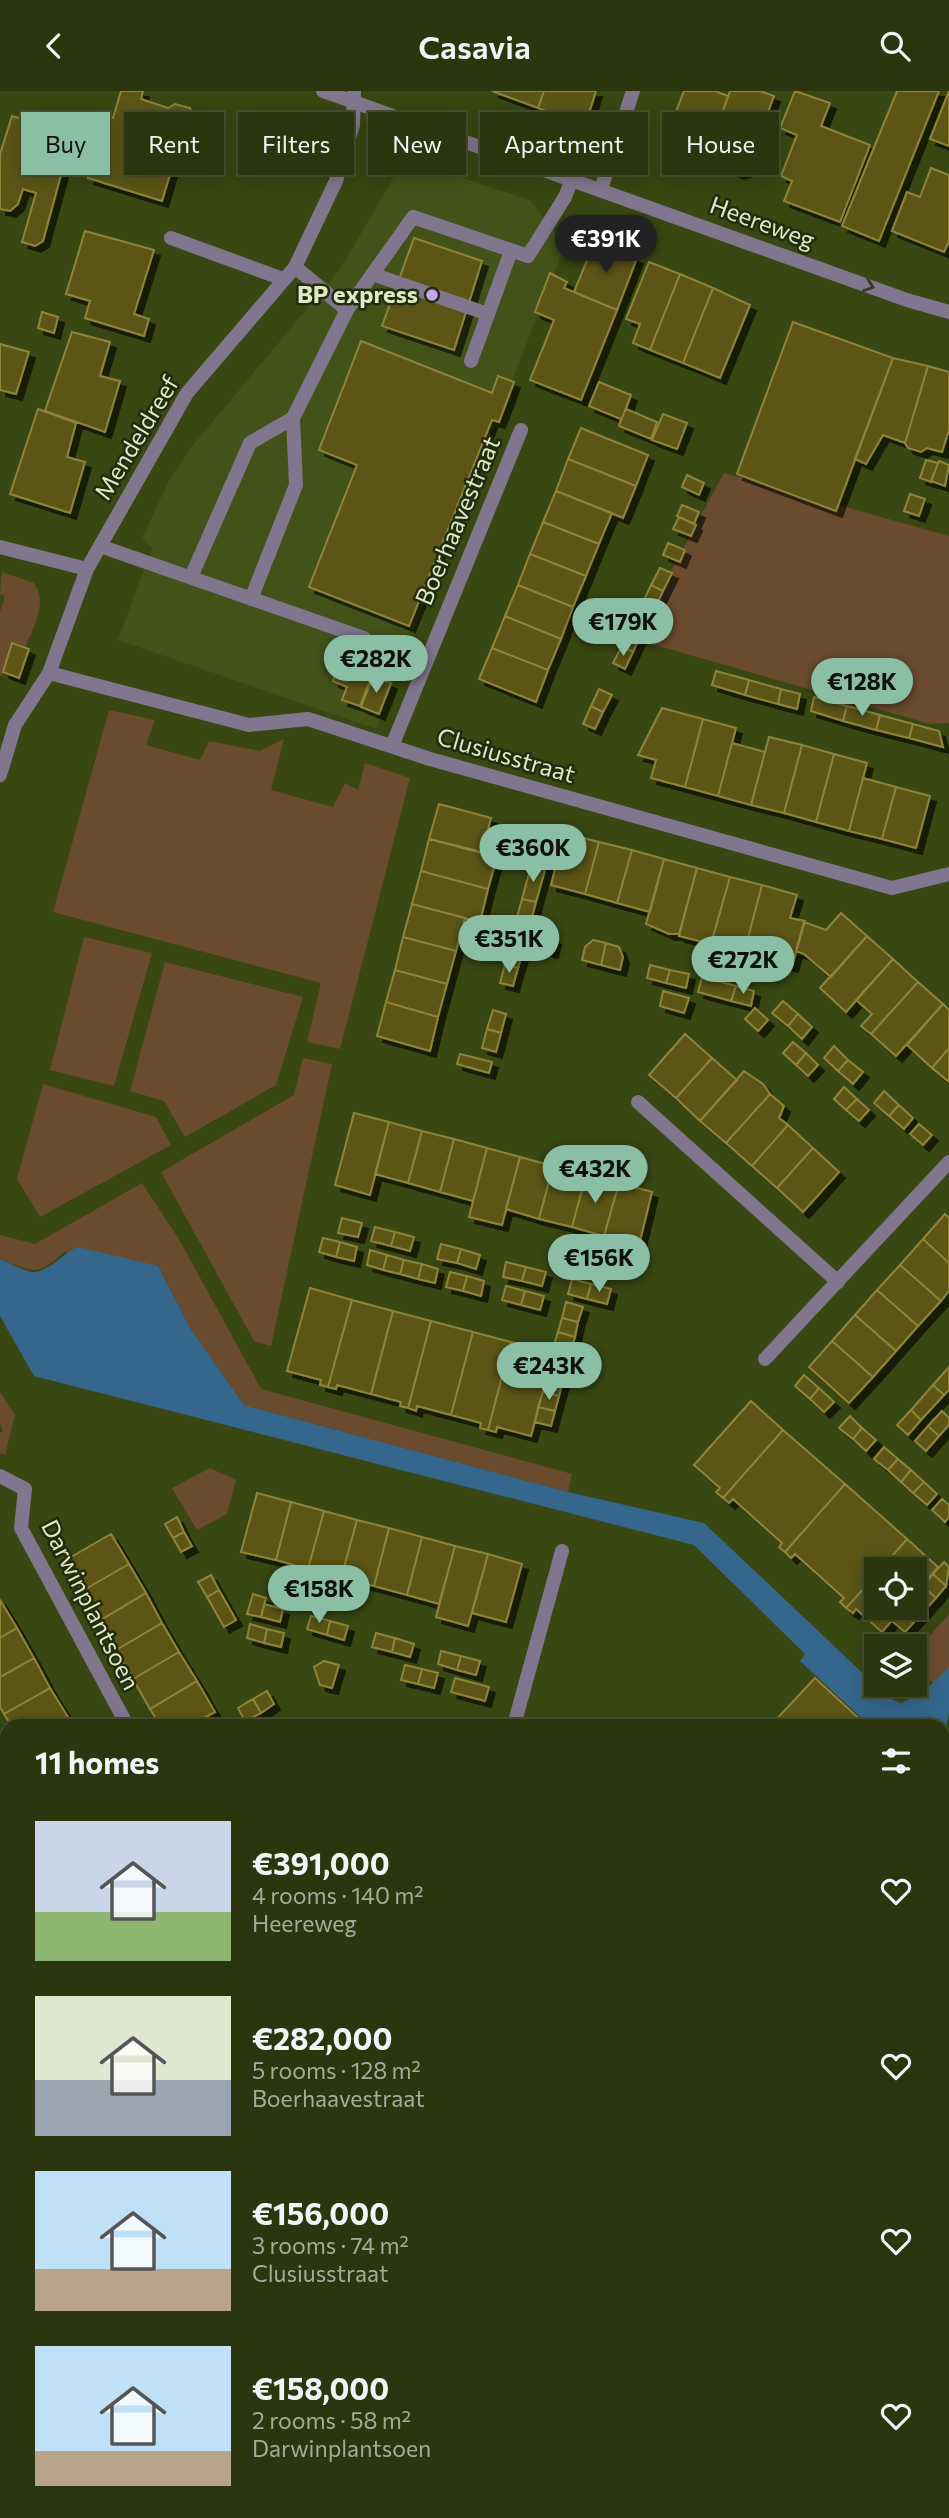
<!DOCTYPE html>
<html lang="en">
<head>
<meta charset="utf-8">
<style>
	body { margin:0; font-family:Commissioner,sans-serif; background:#333d17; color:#f1f3f6; height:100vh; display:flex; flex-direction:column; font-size:26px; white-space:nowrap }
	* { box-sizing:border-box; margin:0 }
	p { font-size:23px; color:#a6ab9e }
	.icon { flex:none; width:38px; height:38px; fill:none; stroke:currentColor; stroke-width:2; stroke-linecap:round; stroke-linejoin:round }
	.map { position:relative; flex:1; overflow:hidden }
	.details { position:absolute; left:0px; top:1628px; width:950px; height:800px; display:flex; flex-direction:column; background:#2b350e; border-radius:21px 21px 0 0; box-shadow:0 4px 18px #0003,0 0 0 2px #47502e }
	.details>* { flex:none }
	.guide { position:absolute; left:21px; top:21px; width:908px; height:63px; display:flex; gap:14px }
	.tools { position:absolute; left:864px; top:1466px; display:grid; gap:14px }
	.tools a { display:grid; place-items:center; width:63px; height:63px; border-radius:0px; background:#2b350e; box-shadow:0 4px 18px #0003,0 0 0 2px #47502e; font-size:35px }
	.price { position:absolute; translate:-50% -60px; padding:0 16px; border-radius:24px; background:#8abfa5; color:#111; font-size:23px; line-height:46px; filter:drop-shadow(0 2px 4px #0008) }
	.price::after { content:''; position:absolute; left:50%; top:42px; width:21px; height:16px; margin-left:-10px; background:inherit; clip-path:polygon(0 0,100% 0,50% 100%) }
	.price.selected { background:#222; color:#fff }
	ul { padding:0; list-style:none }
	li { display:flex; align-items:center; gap:21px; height:175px; padding:0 35px }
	li span { display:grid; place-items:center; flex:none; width:196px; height:140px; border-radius:0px; color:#555 }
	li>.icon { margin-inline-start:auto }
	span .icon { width:84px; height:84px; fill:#fffc; stroke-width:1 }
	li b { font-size:30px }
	h2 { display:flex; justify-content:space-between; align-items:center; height:84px; padding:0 35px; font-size:30px }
	.pill { padding:0 24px; border-radius:0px; background:#2b350e; box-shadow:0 4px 18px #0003,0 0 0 2px #47502e; font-size:24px; line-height:63px }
	.pill.selected { background:#8abfa5; color:#111 }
	header { display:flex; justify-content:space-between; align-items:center; height:91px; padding:0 35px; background:#2b350e; font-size:32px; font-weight:600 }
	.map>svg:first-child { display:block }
</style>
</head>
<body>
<header><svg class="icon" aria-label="back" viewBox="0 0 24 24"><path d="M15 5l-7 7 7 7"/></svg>Casavia<svg class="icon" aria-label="search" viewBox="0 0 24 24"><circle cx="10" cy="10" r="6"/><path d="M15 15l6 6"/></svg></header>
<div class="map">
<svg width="949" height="2427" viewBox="0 0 949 2427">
	<defs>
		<filter id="shadow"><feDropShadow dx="6" dy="6" stdDeviation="0" flood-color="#0009"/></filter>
	</defs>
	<rect width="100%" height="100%" fill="#394712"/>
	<!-- built -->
	<path fill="#435218" d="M439,79L530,109L565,154L376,638L118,549L152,457L142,448L169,389L194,353L341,177L394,86Z"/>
	<!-- green -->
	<path fill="#6b4b2e" d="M724,382L949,445V632L930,633L638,549L670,482Z
		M2,481L34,492C48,512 34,535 26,555L12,551L3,584H0V521L5,505L0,503Z
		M109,619L155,629L146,654L200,669L209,650L260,660L284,648L271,699L333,716L345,692L358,699L365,672L410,687L340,958L307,951L321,892L53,821Z
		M84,846L152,862L114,995L50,979Z
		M165,871L303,906L276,994L185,1046L164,1010L130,1000Z
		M303,967L332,973L271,1255L254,1250L161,1081L294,1004Z
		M43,993L156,1026L171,1054L40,1126L17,1088Z
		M142,1092L180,1150L261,1298L572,1383L568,1401L244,1314L190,1237L158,1175L64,1161C37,1186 33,1181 0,1168V1144L35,1153Z
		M0,1301L15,1324L5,1364L0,1362V1342L3,1340L0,1333Z
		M210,1377L236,1389L227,1423L197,1439L172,1397Z
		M949,1523V1576L934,1593L921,1580L915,1561Z
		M0,2348L7,2350V2420H367L401,2427H0Z"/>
	<!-- water -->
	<path fill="#35678c" d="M78,1156L158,1175L190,1237L244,1314L568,1401L704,1432L889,1607L901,1612L921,1603L949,1576V1622L945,1640L949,1663V1697L943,1704V1634H869L800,1570L805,1563L694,1454L34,1285L0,1225V1168C10,1172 23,1180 33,1181C48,1182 64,1161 78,1156Z"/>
	<!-- building -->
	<path fill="#5c5518" stroke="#8e853b" stroke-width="2" filter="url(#shadow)" d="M121,0H143L141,8L168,17L175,13L190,17L193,24L180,69L175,67L162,110L88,87L98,53L91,52L98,23L113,27Z
		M492,0H544L538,17Z
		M544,0H596L585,35L538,17Z
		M684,0H715L728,5L707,65L706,60L695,56L694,59L684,61L669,55L665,49Z
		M730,0H760L774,5L745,80L738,82L725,77L722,66L709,62L707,65Z
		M795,0L830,12L821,35L870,54L840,131L784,110L792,90L781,85L797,44L780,37Z
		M897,0H939L879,150L842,135Z
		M949,0V55L930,48Z
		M12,25L63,40L61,49L70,51L43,150L35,155L22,151L36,102L23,98L18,113L10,120L0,118V63Z
		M931,77L949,84V150L944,161L892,140L907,101L920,106Z
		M85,140L154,159L134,223L149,228L144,245L85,227L90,210L66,203Z
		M414,147L482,170L454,259L382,235Z
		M595,150L637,167L617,219L574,201Z
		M649,171L680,183L650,259L633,252L640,233L626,228Z
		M550,182L567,191L564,197L617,219L581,309L530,289L554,229L535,221Z
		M680,183L713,197L683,272L650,259Z
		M713,197L750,214L720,287L683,272Z
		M42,221L58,226L54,242L38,237Z
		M793,231L893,267L836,420L737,383Z
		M72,241L110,251L100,285L120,290L105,341L45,320Z
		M361,250L492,302L498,285L514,291L499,331L492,329L409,535L309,496L357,374L319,359Z
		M0,253L29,261L16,303L0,299Z
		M893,267L928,275L905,352L883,344L866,373L855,368Z
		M928,275L949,281V339L942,361L927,357L921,361L908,357L905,352Z
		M599,291L631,304L619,335L621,328L589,315Z
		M631,304L626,318L657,331L651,348L619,335Z
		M38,318L76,332L67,366L85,371L70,422L10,403Z
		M663,323L687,332L677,358L652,349Z
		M581,337L648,364L636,395L568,368Z
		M568,368L636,395L623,427L556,400Z
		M926,369L938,372L931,391L920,387Z
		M939,370L949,374L945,395L931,390Z
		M687,384L704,392L699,404L682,396Z
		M556,400L612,422L599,453L543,431Z
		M910,403L925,408L919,425L904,420Z
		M682,414L699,421L694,433L677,425Z
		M679,426L696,434L691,445L673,438Z
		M543,431L599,453L586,485L530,463Z
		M668,452L685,459L680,471L663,464Z
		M530,463L586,485L573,516L518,494Z
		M660,477L672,482L663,500L651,494Z
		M518,494L573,516L561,548L505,525Z
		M651,494L663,500L655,517L643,511Z
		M505,525L561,548L548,579L492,557Z
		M630,538L641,543L633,561L622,555Z
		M12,552L29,558L19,587L3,581Z
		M622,555L633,561L625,578L613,572Z
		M492,557L548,579L536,611L479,588Z
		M339,572L372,584L360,615L342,609L347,596L333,590Z
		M716,580L749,589L745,604L712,594Z
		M373,586L391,592L379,623L361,616Z
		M749,589L781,598L778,613L745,604Z
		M599,598L612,604L603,621L591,615Z
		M781,598L800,603L797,618L778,613Z
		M814,606L847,615L843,630L811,620Z
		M591,615L603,621L595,638L583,633Z
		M847,615L880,624L876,639L843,630Z
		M662,617L703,628L685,696L651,687L656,669L638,664Z
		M880,624L913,633L909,647L876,639Z
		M703,628L736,637L718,705L685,696Z
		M913,633L939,640L943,656L909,647Z
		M769,646L802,654L784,722L751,714Z
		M732,652L765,661L751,714L718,705Z
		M802,654L834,663L816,731L784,722Z
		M834,663L867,672L849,740L816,731Z
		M863,687L896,696L882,748L849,740Z
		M896,696L930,705L916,757L882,748Z
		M439,713L491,727L482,761L429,748Z
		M564,742L599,751L585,803L551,794Z
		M539,745L553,749L545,779L531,775Z
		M429,748L497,766L488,798L421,780Z
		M599,751L632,759L617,812L585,803Z
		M632,759L664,768L650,821L617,812Z
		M664,768L697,777L679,843H669L646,833Z
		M531,775L545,779L536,811L522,808Z
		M697,777L730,786L711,853L679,845Z
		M421,780L488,798L480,831L412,813Z
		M730,786L762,794L744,862L711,853Z
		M762,794L797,804L790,827L805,830L792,875L744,862Z
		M522,808L536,811L531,830L517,826Z
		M412,813L465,827L456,860L403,846Z
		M841,822L867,845L831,886L804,863L796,860L804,831L826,839Z
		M537,843L555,848L552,861L533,856Z
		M867,845L893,868L846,921L820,897Z
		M403,846L456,860L447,893L395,879Z
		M593,849L606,852L601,874L582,869L585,856Z
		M606,852L619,856L623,866L620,879L601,874Z
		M510,854L524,857L518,877L505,873Z
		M893,868L918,891L871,943L861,935L872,923L856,909Z
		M505,873L518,877L513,895L500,892Z
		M650,874L670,879L666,892L647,887Z
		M395,879L447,893L438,926L386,911Z
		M670,879L689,883L686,897L666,892Z
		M702,886L736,895L731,910L698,901Z
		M918,891L943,913L896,965L871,943Z
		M736,895L754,900L751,915L731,910Z
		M663,900L689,907L684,922L660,915Z
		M783,910L798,923L788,935L772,922Z
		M386,911L438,926L430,960L377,945Z
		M943,913L949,919V957L932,977L907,954Z
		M755,917L768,929L758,940L745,928Z
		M493,919L506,923L501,942L487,938Z
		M798,923L812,936L802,948L788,935Z
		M487,938L501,942L496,961L482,957Z
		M685,943L712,967L676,1007L649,984Z
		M793,951L806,962L796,974L783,962Z
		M834,955L848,969L838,980L824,967Z
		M949,957V991L932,977Z
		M806,962L818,974L808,985L796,974Z
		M460,963L492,971L489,982L457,973Z
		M712,967L737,989L700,1030L676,1007Z
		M848,969L863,981L853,993L838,980Z
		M744,980L763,993L770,1003L726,1052L700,1030Z
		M844,996L857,1008L846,1019L834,1008Z
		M884,1000L899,1014L889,1025L874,1012Z
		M770,1003L784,1015L779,1027L788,1034L752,1075L726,1052Z
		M857,1008L869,1019L859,1030L846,1019Z
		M899,1014L913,1027L904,1038L889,1025Z
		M354,1022L389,1031L370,1104L335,1094Z
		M389,1031L422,1040L408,1092L375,1083Z
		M919,1033L932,1044L923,1054L910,1043Z
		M788,1034L813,1057L777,1097L752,1075Z
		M422,1040L454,1048L440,1101L408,1092Z
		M454,1048L487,1057L473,1110L440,1101Z
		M487,1057L520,1066L502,1134L469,1126Z
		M813,1057L839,1081L803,1121L777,1097Z
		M520,1066L553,1075L539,1128L506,1118Z
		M553,1075L586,1084L572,1136L539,1128Z
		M586,1084L619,1092L604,1145L572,1136Z
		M619,1092L652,1101L639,1154L604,1145Z
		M945,1123L949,1127V1172L923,1148Z
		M342,1127L362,1132L358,1146L338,1142Z
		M375,1136L395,1141L391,1155L371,1150Z
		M395,1141L414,1146L410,1160L391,1155Z
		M323,1147L340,1151L336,1166L319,1161Z
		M923,1148L949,1172V1200L941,1210L900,1174Z
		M340,1151L357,1156L354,1170L336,1166Z
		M441,1153L461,1158L457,1172L437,1168Z
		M461,1158L480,1164L476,1178L457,1172Z
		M370,1159L387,1164L383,1179L367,1174Z
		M387,1164L404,1169L400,1183L383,1179Z
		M404,1169L422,1173L418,1188L400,1183Z
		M506,1171L526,1176L522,1190L503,1186Z
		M422,1173L438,1178L435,1192L418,1188Z
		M900,1174L941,1210L918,1235L877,1199Z
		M526,1176L546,1181L542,1195L522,1190Z
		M450,1181L467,1185L463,1200L446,1196Z
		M467,1185L484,1190L481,1205L463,1200Z
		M572,1188L591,1193L587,1208L568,1203Z
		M591,1193L611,1198L607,1213L587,1208Z
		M506,1195L525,1200L521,1214L502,1209Z
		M310,1197L352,1209L328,1296L320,1294L321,1289L287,1280Z
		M877,1199L918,1235L896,1260L855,1224Z
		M525,1200L544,1205L540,1219L521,1214Z
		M352,1209L393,1220L371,1303L337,1294L336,1298L328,1296Z
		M566,1211L583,1216L578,1231L562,1227Z
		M393,1220L431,1230L408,1317L400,1315L401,1311L371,1303Z
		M855,1224L896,1260L873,1286L832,1250Z
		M562,1227L578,1231L575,1246L558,1241Z
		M431,1230L473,1241L451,1324L417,1315L416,1320L408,1317Z
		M473,1241L511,1251L488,1339L480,1337L481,1332L451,1324Z
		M558,1241L575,1246L571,1261L553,1257Z
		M832,1250L873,1286L849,1312L809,1276Z
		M511,1251L553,1262L531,1345L497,1336L496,1341L488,1339Z
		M553,1257L571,1261L567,1276L550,1271Z
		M550,1271L567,1276L563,1290L547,1286Z
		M949,1276V1299L944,1304L933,1294Z
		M804,1284L819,1297L810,1308L795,1295Z
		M547,1286L563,1290L559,1305L543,1301Z
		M933,1294L944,1304L921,1329L911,1319Z
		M819,1297L834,1311L824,1321L810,1308Z
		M543,1301L559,1305L555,1320L538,1316Z
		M751,1310L783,1339L723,1407L716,1401L720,1397L694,1374Z
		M538,1316L555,1320L551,1335L535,1331Z
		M911,1319L921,1329L908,1344L897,1334Z
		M942,1320L949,1327V1334L939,1345L928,1335Z
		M850,1325L862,1337L853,1348L839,1337Z
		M928,1335L939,1345L926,1360L915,1350Z
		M862,1337L876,1349L866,1360L853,1348Z
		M783,1339L845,1393L785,1461L779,1456L782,1452L733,1408L729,1412L723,1407Z
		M884,1356L898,1368L888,1379L874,1368Z
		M898,1368L911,1379L901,1391L888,1379Z
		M911,1379L924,1391L913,1402L901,1391Z
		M924,1391L937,1403L927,1414L913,1402Z
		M845,1393L907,1448L880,1479H877V1483L846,1517L840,1511L844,1507L795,1463L791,1467L785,1461Z
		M257,1402L291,1411L276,1469L241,1461Z
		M942,1408L949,1414V1426L945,1431L932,1419Z
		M291,1411L324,1420L308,1478L276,1469Z
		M324,1420L357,1429L341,1487L308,1478Z
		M177,1426L184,1441L173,1447L165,1433Z
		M357,1429L389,1437L374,1495L341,1487Z
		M389,1437L422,1446L407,1504L374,1495Z
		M184,1441L192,1455L181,1461L173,1447Z
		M111,1443L129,1473L82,1500L64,1470Z
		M422,1446L455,1455L439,1513L407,1504Z
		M907,1448L938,1476L915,1503V1479H880Z
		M455,1455L488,1463L468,1535L436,1526Z
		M488,1463L522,1473L506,1531L472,1522Z
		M944,1471L949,1476L946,1495L933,1483Z
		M129,1473L146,1502L99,1530L82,1500Z
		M877,1483V1517H903L882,1541L856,1518L853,1522L846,1517Z
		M933,1483L946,1495L936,1507L923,1495Z
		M211,1484L219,1499L207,1506L198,1491Z
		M923,1495L936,1507L926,1518L915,1509V1503Z
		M219,1499L236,1529L224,1536L207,1506Z
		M146,1502L162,1532L116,1559L99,1530Z
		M253,1503L266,1507L261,1526L247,1523Z
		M0,1509L17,1537L0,1547Z
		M915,1509L926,1518L915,1530L902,1519L915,1517Z
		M264,1513L283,1518L280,1531L261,1526Z
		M902,1519L915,1530L905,1541L892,1530Z
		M311,1525L330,1530L327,1544L307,1538Z
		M330,1530L348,1535L344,1549L327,1544Z
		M162,1532L179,1561L133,1588L116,1559Z
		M250,1533L267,1538L264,1552L247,1547Z
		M17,1537L34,1567L0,1586V1547Z
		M267,1538L284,1542L281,1556L264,1552Z
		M376,1542L395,1547L392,1561L372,1556Z
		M395,1547L414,1553L410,1566L392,1561Z
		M441,1560L461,1565L457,1579L438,1573Z
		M179,1561L197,1590L150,1618L133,1588Z
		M461,1565L480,1570L476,1584L457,1579Z
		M34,1567L50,1597L4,1623L0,1616V1586Z
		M324,1570L339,1574L332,1597L320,1594L314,1576Z
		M405,1574L422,1578L418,1593L401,1589Z
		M422,1578L438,1582L434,1597L418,1593Z
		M455,1587L489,1596L485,1610L451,1601Z
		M815,1587L866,1634H771Z
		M197,1590L215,1621L191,1634H160L150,1618Z
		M50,1597L68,1626L52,1634H11L4,1623Z
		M267,1600L274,1613L261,1622L253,1608Z
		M253,1608L261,1622L245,1630L238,1617Z
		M0,1815L7,1816L0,1849Z
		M948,1971L949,1972V2034L943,2033V1988Z
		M943,2352L949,2353V2421L943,2420Z
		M898,2420H922L920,2427L897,2424Z"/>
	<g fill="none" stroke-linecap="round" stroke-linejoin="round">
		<!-- service -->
		<path stroke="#80778e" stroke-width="14" d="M171,147L283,188
			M372,183L488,223
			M347,219L413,126L528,165L565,106L572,88
			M471,270L511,160
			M100,455L364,547
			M191,486L250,352L293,327
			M251,508L296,394L293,327L347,219L295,176"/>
		<!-- minor -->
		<path stroke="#80778e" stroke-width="14" d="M601,98L633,0
			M0,456L87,478
			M49,582L249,634L308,628L430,668L892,797L949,783
			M392,655L521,339
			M0,684L15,634L49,582L87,478L187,302L295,176L336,90L353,34L354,0
			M638,1011L838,1191
			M765,1268L949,1071
			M0,1385L25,1398L21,1437L127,1634
			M514,1634L562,1460
			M943,1927L949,1929
			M0,1930L7,1932
			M0,2146L7,2116
			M0,2261L7,2262
			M943,2308L949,2309"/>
		<!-- tertiary -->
		<path stroke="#80778e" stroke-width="14" d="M323,0L907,209L949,221"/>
	</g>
	<!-- one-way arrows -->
	<defs><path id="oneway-chevron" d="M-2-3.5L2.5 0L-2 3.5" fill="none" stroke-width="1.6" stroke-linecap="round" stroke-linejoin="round" transform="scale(1.75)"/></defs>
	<use stroke="#363a28" href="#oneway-chevron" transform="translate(869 195) rotate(20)"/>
	<!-- markers -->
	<circle fill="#c5a7f1" stroke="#232b0e" stroke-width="2.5" cx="432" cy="204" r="7"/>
	<g text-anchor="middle" stroke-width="5" stroke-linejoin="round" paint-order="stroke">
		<!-- street labels -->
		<g font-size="24" fill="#dee9c6" stroke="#232b0e">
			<text transform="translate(762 132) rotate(20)" y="8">Heereweg</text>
			<text transform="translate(137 347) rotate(-59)" y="8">Mendeldreef</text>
			<text transform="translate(458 430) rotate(-67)" y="8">Boerhaavestraat</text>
			<text transform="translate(506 665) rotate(16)" y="8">Clusiusstraat</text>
			<text transform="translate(90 1514) rotate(63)" y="8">Darwinplantsoen</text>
		</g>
		<!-- poi labels -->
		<g font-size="24" font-weight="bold" fill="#dee9c6" stroke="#232b0e" text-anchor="end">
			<text x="418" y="212">BP express</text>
		</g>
	</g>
</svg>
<div class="tools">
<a><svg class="icon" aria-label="locate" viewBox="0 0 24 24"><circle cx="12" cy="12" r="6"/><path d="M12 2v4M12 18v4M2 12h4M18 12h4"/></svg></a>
<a><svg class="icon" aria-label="layers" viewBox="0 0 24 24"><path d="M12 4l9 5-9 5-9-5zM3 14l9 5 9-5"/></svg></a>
</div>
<b class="price selected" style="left:606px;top:184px">€391K</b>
<b class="price" style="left:623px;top:567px">€179K</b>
<b class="price" style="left:376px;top:604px">€282K</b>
<b class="price" style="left:862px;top:627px">€128K</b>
<b class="price" style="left:533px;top:793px">€360K</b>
<b class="price" style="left:509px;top:884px">€351K</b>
<b class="price" style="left:743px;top:905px">€272K</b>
<b class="price" style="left:595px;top:1114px">€432K</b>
<b class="price" style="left:599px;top:1203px">€156K</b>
<b class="price" style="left:549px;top:1311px">€243K</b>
<b class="price" style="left:319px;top:1534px">€158K</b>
<div class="guide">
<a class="pill selected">Buy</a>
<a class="pill">Rent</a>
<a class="pill">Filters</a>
<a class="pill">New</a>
<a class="pill">Apartment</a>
<a class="pill">House</a>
</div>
<section class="details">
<h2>11 homes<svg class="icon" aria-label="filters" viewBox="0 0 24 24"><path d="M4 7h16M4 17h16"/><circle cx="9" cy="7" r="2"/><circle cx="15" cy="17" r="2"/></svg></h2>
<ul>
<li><span style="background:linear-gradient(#c9d6e8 65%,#8fb573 0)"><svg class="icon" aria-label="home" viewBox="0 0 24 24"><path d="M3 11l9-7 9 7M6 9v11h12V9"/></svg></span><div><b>€391,000</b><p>4 rooms · 140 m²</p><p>Heereweg</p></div><svg class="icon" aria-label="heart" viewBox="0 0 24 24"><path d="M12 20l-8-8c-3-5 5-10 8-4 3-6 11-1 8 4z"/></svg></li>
<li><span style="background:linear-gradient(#dfe7d0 60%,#9aa5b1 0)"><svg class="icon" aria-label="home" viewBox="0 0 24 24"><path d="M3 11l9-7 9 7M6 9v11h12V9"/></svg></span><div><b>€282,000</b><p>5 rooms · 128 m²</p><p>Boerhaavestraat</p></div><svg class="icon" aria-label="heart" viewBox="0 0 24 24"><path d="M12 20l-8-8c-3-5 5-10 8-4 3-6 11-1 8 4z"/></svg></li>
<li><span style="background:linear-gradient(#bfe0f5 70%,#b9a48a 0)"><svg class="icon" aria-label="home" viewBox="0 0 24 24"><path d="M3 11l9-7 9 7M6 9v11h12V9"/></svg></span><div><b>€156,000</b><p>3 rooms · 74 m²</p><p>Clusiusstraat</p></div><svg class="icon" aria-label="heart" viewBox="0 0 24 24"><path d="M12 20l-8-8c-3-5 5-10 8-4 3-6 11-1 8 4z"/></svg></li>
<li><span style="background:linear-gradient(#bfe0f5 75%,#b9a48a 0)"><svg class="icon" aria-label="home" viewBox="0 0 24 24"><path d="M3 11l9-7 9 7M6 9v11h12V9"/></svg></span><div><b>€158,000</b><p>2 rooms · 58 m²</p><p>Darwinplantsoen</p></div><svg class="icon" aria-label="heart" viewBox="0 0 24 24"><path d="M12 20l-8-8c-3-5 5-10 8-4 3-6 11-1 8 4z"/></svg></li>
</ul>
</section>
</div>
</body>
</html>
